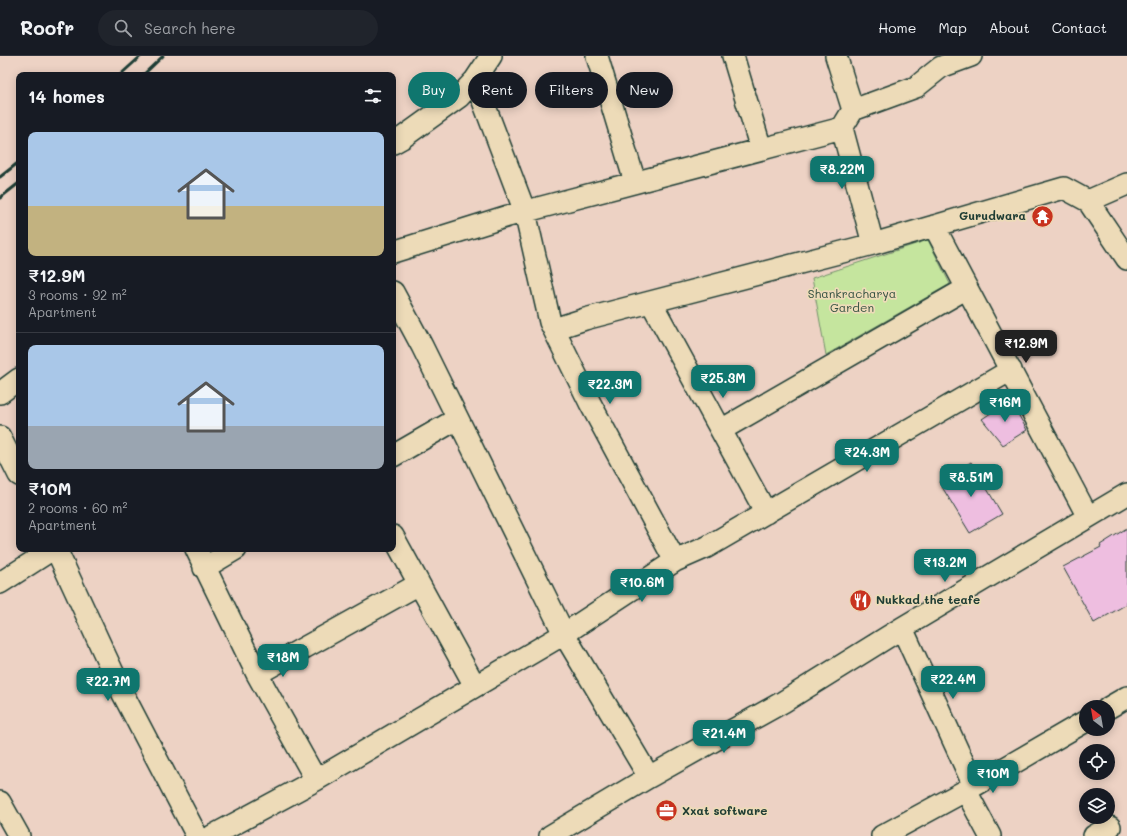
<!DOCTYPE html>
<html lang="en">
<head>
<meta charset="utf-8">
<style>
	body { margin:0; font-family:Mali,sans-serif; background:#20242c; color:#f1f3f6; height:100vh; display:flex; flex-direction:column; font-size:15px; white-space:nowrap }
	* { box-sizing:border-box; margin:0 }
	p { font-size:13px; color:#9ea1a6 }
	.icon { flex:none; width:22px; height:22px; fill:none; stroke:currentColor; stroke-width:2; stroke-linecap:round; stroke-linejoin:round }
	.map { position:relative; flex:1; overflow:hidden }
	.side { position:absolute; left:16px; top:16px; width:380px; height:480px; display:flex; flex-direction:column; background:#171b24; border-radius:8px; box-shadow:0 2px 10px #0003 }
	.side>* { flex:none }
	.guide { position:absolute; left:408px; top:16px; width:380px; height:36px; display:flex; gap:8px }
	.needle { width:26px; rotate:329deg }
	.buttons { position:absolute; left:1079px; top:644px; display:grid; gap:8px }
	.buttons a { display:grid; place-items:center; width:36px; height:36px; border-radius:50%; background:#171b24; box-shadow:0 2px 10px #0003; font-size:20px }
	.price { position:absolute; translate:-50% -34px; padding:0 9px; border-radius:8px; background:#0f766e; color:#fff; font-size:13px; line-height:26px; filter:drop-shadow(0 1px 2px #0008) }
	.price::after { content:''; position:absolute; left:50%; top:24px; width:12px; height:9px; margin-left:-6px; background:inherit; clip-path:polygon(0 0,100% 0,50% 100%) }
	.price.current { background:#222; color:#fff }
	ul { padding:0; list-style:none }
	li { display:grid; align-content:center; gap:8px; height:212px; padding:0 12px }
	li+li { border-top:1px solid #363941 }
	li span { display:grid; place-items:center; height:124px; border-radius:8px; color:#555 }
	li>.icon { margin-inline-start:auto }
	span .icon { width:72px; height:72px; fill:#fffc; stroke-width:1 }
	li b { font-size:17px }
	h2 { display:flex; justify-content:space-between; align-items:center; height:48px; padding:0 12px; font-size:17px }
	.chip { padding:0 14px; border-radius:18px; background:#171b24; box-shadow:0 2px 10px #0003; font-size:14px; line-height:36px }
	.chip.current { background:#0f766e; color:#fff }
	header { display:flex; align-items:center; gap:24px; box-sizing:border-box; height:56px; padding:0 20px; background:#171b24; border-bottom:1px solid #363941 }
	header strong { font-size:19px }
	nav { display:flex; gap:22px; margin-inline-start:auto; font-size:14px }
	.search { width:280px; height:36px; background:#20242c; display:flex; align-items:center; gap:10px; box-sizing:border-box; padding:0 14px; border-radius:22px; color:#9ea1a6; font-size:15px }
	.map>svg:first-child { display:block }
</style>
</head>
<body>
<header>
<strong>Roofr</strong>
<div class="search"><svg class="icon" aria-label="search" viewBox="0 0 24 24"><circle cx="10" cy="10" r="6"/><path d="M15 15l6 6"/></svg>Search here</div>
<nav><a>Home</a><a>Map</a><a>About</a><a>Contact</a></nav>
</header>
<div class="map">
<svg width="1127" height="780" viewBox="0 0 1127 780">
	<rect width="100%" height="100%" fill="#edd2c4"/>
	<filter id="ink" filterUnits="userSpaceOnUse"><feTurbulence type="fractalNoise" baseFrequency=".025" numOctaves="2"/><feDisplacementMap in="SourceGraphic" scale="8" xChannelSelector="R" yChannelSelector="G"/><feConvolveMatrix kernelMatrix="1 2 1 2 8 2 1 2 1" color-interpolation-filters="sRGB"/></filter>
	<g filter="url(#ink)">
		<!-- green -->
		<path fill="#c5e59e" stroke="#729169" d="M928,184L950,228L826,299L812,222Z"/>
		<!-- building -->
		<path fill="#eebee0" stroke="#1f3d34" d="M1010,344L1027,374L1003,389L982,363Z
			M971,406L1002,458L970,477L939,426Z
			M1127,472V548L1094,567L1063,511L1101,491L1100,489Z"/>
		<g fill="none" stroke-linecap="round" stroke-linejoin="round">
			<defs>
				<path id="minor" d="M597,0L635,126
					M733,0L761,93
					M475,24L525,156L550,266L590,347L675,505
					M853,54L916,31L941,11L971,0
					M842,72L873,188
					M393,87L402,82L459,41L475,24L491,0
					M1088,145L1127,203
					M934,170L1088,461
					M393,196L508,160L842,72L853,54L836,0
					M393,236L422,290L564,578L649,721L550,780
					M651,246L766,457
					M554,273L585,263L873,188L1064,132L1088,145L1127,128
					M0,337L19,323
					M721,374L967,232
					M0,381L19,419
					M393,400L457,363
					M393,480L475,630
					M56,493L123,638L197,780
					M196,493L257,618L419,528
					M204,512L236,493
					M0,527L53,493
					M902,572L974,730
					M257,618L316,724
					M1108,652L1127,641
					M649,721L783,646L902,572L1127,438
					M966,735L990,780
					M0,746L19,780
					M212,780L316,724L564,578L675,505L707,491L1011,314
					M882,780L974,730L1086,665
					M1094,780L1110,771"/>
			</defs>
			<!-- minor casing -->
			<use href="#minor" stroke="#1f3d34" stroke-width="24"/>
			<!-- minor -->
			<use href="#minor" stroke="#eddbb8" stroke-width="21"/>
			<!-- rail -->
			<path stroke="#1f3d34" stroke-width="3" d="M120,19L141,0
				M143,19L163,0
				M0,121L19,106
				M0,142L19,127"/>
		</g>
	</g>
	<!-- icons -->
	<defs>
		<symbol id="temple-disc" viewBox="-11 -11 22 22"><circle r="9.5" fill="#c8321e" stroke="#eddbb8"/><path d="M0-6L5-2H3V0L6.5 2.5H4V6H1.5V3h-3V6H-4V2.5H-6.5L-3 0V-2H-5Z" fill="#fff"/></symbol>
		<symbol id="restaurant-disc" viewBox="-11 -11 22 22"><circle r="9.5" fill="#c8321e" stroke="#eddbb8"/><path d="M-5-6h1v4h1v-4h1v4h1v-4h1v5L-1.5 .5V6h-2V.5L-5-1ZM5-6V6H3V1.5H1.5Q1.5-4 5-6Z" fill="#fff"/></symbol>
		<symbol id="office-disc" viewBox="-11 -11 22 22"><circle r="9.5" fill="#c8321e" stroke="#eddbb8"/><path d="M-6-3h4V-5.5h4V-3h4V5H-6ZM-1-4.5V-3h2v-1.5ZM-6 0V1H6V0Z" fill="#fff"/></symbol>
	</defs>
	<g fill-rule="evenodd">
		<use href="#temple-disc" x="1030" y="148" width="25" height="25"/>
		<use href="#restaurant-disc" x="848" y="532" width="25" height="25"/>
		<use href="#office-disc" x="654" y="742" width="25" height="25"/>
	</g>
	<g text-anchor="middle" stroke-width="3.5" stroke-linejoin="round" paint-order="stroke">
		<!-- poi labels -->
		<g font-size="12" font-weight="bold" fill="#1f3d34" stroke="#eddbb8" text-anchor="start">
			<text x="1026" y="164" text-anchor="end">Gurudwara</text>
			<text x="876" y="548">Nukkad the teafe</text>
			<text x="682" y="759">Xxat software</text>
		</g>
		<!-- park labels -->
		<g font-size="12" fill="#304e3f" stroke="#eddbb8">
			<text x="852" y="242">Shankracharya<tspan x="852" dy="14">Garden</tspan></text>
		</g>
	</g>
</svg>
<div class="buttons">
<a><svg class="needle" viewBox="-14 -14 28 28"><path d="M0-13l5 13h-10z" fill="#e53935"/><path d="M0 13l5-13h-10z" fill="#9ea1a6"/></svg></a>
<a><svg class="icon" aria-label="locate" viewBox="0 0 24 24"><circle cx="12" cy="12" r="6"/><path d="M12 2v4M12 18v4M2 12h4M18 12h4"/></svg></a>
<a><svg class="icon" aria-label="layers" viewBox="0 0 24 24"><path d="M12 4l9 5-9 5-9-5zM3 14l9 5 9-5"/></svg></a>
</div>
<b class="price" style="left:842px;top:134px">₹8.22M</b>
<b class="price current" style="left:1026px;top:308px">₹12.9M</b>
<b class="price" style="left:723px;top:343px">₹25.3M</b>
<b class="price" style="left:610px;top:349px">₹22.3M</b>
<b class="price" style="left:1005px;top:367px">₹16M</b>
<b class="price" style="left:867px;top:417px">₹24.3M</b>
<b class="price" style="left:971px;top:442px">₹8.51M</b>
<b class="price" style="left:945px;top:527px">₹13.2M</b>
<b class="price" style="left:642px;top:547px">₹10.6M</b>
<b class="price" style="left:283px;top:622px">₹18M</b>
<b class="price" style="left:953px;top:644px">₹22.4M</b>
<b class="price" style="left:108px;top:646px">₹22.7M</b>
<b class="price" style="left:724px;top:698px">₹21.4M</b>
<b class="price" style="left:993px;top:738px">₹10M</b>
<div class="guide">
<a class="chip current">Buy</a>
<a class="chip">Rent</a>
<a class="chip">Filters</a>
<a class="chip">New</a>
</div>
<section class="side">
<h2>14 homes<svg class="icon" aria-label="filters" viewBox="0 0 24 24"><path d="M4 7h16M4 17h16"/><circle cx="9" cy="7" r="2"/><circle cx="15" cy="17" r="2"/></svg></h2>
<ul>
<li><span style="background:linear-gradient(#a9c7e8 60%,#c2b280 0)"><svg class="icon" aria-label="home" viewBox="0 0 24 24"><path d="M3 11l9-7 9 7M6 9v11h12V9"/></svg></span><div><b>₹12.9M</b><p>3 rooms · 92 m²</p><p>Apartment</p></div></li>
<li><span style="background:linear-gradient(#a9c7e8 65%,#9aa5b1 0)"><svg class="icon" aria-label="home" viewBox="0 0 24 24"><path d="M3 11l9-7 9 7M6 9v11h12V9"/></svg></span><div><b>₹10M</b><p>2 rooms · 60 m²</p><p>Apartment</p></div></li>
</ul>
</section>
</div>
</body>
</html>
